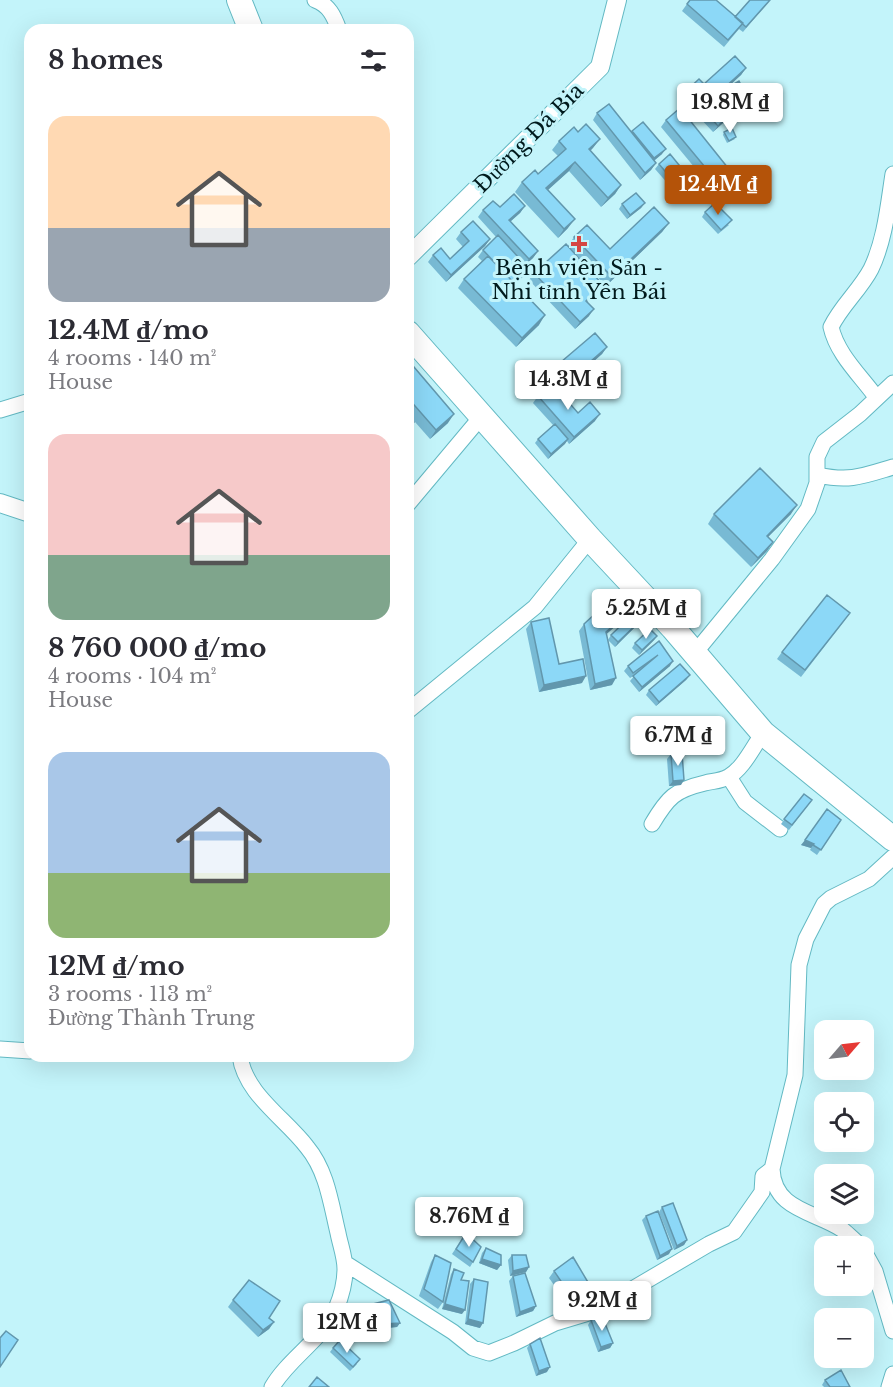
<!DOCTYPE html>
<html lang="en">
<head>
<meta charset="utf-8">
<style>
	body { margin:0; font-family:"Libre Baskerville",serif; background:#f7f7f7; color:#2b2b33; height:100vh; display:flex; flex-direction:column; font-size:22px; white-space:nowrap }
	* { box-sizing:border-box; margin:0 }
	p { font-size:20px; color:#7c7c81 }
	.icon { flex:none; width:33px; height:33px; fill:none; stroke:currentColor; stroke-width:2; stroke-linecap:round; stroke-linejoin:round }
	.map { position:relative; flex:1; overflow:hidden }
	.panel { position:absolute; left:24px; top:24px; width:390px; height:1038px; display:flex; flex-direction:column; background:#fff; border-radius:18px; box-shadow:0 6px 24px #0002 }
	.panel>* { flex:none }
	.needle { width:39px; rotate:62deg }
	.buttons { position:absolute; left:814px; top:1020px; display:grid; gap:12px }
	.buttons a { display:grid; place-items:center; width:60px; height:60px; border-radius:12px; background:#fff; box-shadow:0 6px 24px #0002; font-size:30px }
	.price { position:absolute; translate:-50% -51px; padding:0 14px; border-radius:6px; background:#fff; color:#222; font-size:20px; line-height:39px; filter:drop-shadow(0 2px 3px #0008) }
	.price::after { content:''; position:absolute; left:50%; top:36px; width:18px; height:14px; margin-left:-9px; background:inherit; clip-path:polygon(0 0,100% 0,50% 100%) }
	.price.selected { background:#b45309; color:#fff }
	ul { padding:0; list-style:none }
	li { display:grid; align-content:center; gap:12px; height:318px; padding:0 24px }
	li span { display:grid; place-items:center; height:186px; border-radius:18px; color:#555 }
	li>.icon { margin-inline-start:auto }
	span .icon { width:108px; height:108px; fill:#fffc; stroke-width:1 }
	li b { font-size:26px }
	h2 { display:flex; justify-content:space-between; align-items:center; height:72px; padding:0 24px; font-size:26px }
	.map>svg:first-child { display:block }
</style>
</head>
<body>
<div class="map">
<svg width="893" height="1387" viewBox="0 0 893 1387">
	<rect width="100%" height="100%" fill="#c3f4fa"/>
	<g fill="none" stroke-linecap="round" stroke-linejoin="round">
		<defs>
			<path id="minor" d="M315,0C329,5 334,16 339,30
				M876,397C860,375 837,354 831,327C841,306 860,290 871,269C885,240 888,206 893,174
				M0,410L30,401
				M818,475C850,482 863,476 893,467
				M408,504L481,417
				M694,654L772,559L808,509L817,483V457L824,442L860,414L893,383
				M408,711L535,607L590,539
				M729,777L745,802L780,829
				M652,824C668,797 675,790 705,783C713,781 721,781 728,777C743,769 753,747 763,733
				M0,1049L30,1051
				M240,1056C245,1094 285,1118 307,1147C327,1171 331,1204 338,1233C340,1244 345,1257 345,1269C345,1282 341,1297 336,1309C322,1340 289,1358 272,1387
				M861,1246C855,1241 849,1235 843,1230C815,1211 774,1211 772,1169L795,1075L799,965L806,939L824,904L831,898L869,879L893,857
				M864,1251L875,1271L893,1331
				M345,1263L453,1332L473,1348L489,1353L514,1343L555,1323L595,1311L709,1244L734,1232L762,1192L763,1176L772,1169
				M889,1387L893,1374"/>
			<path id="tertiary" d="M408,257L600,67L617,0
				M0,503L30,513"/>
			<path id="primary" d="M239,0L251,30
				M408,333L590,539L673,628L763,733L893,839"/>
		</defs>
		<!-- minor casing -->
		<use href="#minor" stroke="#63b9c3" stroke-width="17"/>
		<!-- tertiary casing -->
		<use href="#tertiary" stroke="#63b9c3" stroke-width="20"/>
		<!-- primary casing -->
		<use href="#primary" stroke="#63b9c3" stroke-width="26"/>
		<!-- minor -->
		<use href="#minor" stroke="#fff" stroke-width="15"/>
		<!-- tertiary -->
		<use href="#tertiary" stroke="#fff" stroke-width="18"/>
		<!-- primary -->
		<use href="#primary" stroke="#fff" stroke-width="24"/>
	</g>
	<!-- wall -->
	<path fill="#78bad4" d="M750,0H770L743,32L739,29L724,47L682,11L687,4L735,17Z
		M746,68L741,75L711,102L720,113L728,116L723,123L713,132L681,98L686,91Z
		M732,85L743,89L742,92L734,96L730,87Z
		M731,107L743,111L741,113L734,117L730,109Z
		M597,113L631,132L643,122L662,154L654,161L656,163L651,170L640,180L593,120Z
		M666,120L732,173L728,180L714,191L661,127Z
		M578,132L600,139L590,151L621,185L615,194L601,207L569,171L548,190L568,228L558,238L515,192L522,182L538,174L558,156L552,150L559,141Z
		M724,132L735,139L727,143L723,135Z
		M659,164L694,191L683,201L655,169Z
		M645,203L641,208L627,219L619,209L622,204Z
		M525,206L520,213L510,222L538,251L533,258L525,265L524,276L515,284L539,325L516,347L458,288L464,279L482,261L478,257L483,250L496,237L478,217L483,210L500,207Z
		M705,212L729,225L718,234L702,217Z
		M669,223L662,232L606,286L568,246L574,237L610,249Z
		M461,232L490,239L485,246L446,282L428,262L433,255L450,259L463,247L456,239Z
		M534,273L603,285L598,292L587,302L589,316L575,329L529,280Z
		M607,347L602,354L569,383L556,369L561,362Z
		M408,360L448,423L430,439L408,414Z
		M538,396L595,421L569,444L567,441L548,459L535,443L538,439L553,425L533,403Z
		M714,514H791L768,537L773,542L767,551L751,567L708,524Z
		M624,616L619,623L606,634L612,685L590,690L579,631L584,624Z
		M845,620L801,677L777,659L782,652Z
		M531,622L559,664L582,683L539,692L526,629Z
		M637,625L615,647L608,640L611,635Z
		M657,636L654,640L639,655L632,648L635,643Z
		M628,666H670L639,692L630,681L635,675L630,678L624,671Z
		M690,675L686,680L656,706L646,695L649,690Z
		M671,754L681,785L669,786L667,759Z
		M804,794L812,800L789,830L781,824Z
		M841,820L817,855L810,850L811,848L801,845Z
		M662,1207L687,1240L684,1245L674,1250L659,1212Z
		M646,1216L669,1254L657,1260L642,1220Z
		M466,1233L473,1262L470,1267L452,1254Z
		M486,1248L501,1265L497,1270L479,1263L482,1253Z
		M435,1255L443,1302L438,1309L419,1296L431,1262Z
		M512,1255L529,1267L526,1272L510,1276L508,1260Z
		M454,1269L461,1280L462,1314L442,1309L451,1274Z
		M554,1271L592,1289L588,1296L569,1306L549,1278Z
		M513,1276L536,1306L533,1311L516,1317L509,1281Z
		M474,1279L480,1328L465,1324L470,1284Z
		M233,1300L269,1318L274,1322L269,1329L258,1337L228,1307Z
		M361,1307L400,1323L397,1327L365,1330L358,1312Z
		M591,1320L613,1343L610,1348L598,1352L588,1325Z
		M530,1344L547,1372L536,1376L527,1348Z
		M333,1348L357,1364L350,1371L330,1352Z
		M825,1380L850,1387H824L822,1385Z"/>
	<!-- shaded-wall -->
	<path fill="#6297ad" d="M746,68L741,75L705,108L710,101Z
		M728,116L723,123L713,132L718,126Z
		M600,139L593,148L582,159L589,149Z
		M666,149L662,154L651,163L654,158Z
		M575,162L569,171L540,197L546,188Z
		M656,163L651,170L640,180L645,173Z
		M732,173L728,180L714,191L719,184Z
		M621,185L615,194L601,207L608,198Z
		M697,187L694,191L683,201L686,196Z
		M645,203L641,208L627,219L630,215Z
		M525,206L520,213L504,227L509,220Z
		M575,219L568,228L558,238L564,229Z
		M669,223L662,232L606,286L612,277Z
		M490,239L485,246L446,282L451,275Z
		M538,251L533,258L524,266L529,259Z
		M529,269L524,276L509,290L514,283Z
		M603,285L598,292L581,308L586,301Z
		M594,309L589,316L575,329L580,322Z
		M545,315L539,325L516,347L522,338Z
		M607,347L602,354L569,383L574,376Z
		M454,414L448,423L430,439L436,430Z
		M600,414L595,421L569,444L574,437Z
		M568,439L565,444L548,459L551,454Z
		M797,505L791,514L760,545L767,536Z
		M773,542L767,551L751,567L758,558Z
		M624,616L619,623L601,639L606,632Z
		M641,620L637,625L615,647L618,642Z
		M657,636L654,640L639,655L642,650Z
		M673,661L670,666L639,692L642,687Z
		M690,675L686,680L656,706L659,702Z
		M586,676L582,683L539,692L544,685Z
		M616,678L612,685L590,690L595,684Z
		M684,780L681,785L669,786L673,781Z
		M805,840L814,844L811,848L801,845Z
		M687,1240L684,1245L674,1250L677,1246Z
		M672,1249L669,1254L657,1260L660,1256Z
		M482,1259L501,1265L497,1270L479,1263Z
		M529,1267L526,1272L510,1276L513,1271Z
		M592,1289L588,1296L569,1306L573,1299Z
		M445,1304L465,1310L462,1314L442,1309Z
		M536,1306L533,1311L516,1317L520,1312Z
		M468,1319L483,1323L480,1328L465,1324Z
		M274,1322L269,1329L258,1337L263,1330Z
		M400,1323L397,1327L365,1330L368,1325Z
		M613,1343L610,1348L598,1352L601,1347Z
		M550,1367L547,1372L536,1376L539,1371Z"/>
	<!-- building -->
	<path fill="#8cd8f7" stroke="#6297ad" stroke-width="1.5" d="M690,0H716L743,23L728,40L687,4Z
		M750,0H770L746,27L735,17Z
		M735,56L746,68L710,101L720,113L723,111L728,116L718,126L686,91L699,79L704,84Z
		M739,81L743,89L736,93L732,85Z
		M739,103L743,111L735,115L731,107Z
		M609,104L656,163L645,173L597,113Z
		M680,108L732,173L719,184L666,120Z
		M643,122L666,149L654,158L632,131Z
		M586,124L600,139L589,149L621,185L608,198L575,162L546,188L575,219L564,229L522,182L535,170L538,174L566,149L559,141L574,127L578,132Z
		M732,128L736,137L729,141L724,132Z
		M670,154L697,187L686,196L659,164Z
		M636,193L645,203L630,215L622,204Z
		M514,194L525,206L509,220L538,251L529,259L483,210L493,201L500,207Z
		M715,203L732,220L721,230L705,212Z
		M654,207L669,223L612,277L574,237L587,225L610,249Z
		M473,221L490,239L451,275L433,255L441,248L450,259L469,241L461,232Z
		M498,235L529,269L514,283L483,250Z
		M566,244L603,285L586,301L594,309L580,322L534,273Z
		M488,256L545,315L522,338L464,279Z
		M595,333L607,347L574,376L561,362Z
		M408,360L454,414L436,430L408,398Z
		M552,383L578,413L590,402L600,414L574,437L538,396Z
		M408,416L414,422L408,428Z
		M555,424L568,439L551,454L538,439Z
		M760,468L797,505L767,536L773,542L758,558L714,514Z
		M827,595L850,613L805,670L782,652Z
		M611,599L624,616L606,632L616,678L595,684L584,624Z
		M634,613L641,620L618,642L611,635Z
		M549,618L559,664L583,659L586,676L544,685L531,622Z
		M650,629L657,636L642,650L635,643Z
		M659,641L673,661L642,687L633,676L658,655L633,673L628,666Z
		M680,664L690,675L659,702L649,690Z
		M682,753L684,780L673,781L671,754Z
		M804,794L812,800L792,825L784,819Z
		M827,809L841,820L821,850L813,845L814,844L805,840Z
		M673,1203L687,1240L677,1246L662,1207Z
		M658,1211L672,1249L660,1256L646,1216Z
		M466,1233L481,1247L473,1262L456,1249Z
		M486,1248L501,1255V1265L482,1259Z
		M435,1255L451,1263L443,1302L424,1289Z
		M512,1255H526L529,1267L513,1271Z
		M573,1257L592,1289L573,1299L554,1271Z
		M454,1269L464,1273L461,1280L469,1281L465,1310L445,1304Z
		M525,1273L536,1306L520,1312L513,1276Z
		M474,1279L488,1282L483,1323L468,1319Z
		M249,1280L280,1301L269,1318L274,1322L263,1330L233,1300Z
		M389,1300L400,1323L368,1325L361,1307Z
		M602,1316L613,1343L601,1347L591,1320Z
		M6,1331L18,1340L0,1367V1338Z
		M540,1338L550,1367L539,1371L530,1344Z
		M340,1340L360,1359L353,1367L333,1348Z
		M841,1370L850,1387H830L825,1380Z
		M317,1377L329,1387H309Z"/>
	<!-- markers -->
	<path fill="#d54642" stroke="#c3f4fa" stroke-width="2" d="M576 235h6v6h6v6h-6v6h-6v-6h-6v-6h6z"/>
	<g text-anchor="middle" stroke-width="6" stroke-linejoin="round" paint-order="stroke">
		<!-- street labels -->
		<g font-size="21" fill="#001a1d" stroke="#c3f4fa">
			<text transform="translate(529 138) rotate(-45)" y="7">Đường Đá Bia</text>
		</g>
		<!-- poi labels -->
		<g font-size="21" fill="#001a1d" stroke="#c3f4fa">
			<text x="579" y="275">Bệnh viện Sản -<tspan x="579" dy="24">Nhi tỉnh Yên Bái</tspan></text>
		</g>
	</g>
</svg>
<div class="buttons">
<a><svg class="needle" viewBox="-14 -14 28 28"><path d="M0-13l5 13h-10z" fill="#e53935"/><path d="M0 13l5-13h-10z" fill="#7c7c81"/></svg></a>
<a><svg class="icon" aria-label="locate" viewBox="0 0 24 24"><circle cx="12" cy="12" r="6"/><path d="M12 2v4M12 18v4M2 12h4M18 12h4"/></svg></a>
<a><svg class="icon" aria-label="layers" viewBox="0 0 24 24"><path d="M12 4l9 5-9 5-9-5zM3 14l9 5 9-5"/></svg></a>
<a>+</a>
<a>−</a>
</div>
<b class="price" style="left:730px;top:134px">19.8M ₫</b>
<b class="price selected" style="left:718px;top:216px">12.4M ₫</b>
<b class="price" style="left:568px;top:411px">14.3M ₫</b>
<b class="price" style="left:646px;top:640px">5.25M ₫</b>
<b class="price" style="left:678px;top:767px">6.7M ₫</b>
<b class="price" style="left:469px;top:1248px">8.76M ₫</b>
<b class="price" style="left:602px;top:1332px">9.2M ₫</b>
<b class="price" style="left:347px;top:1354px">12M ₫</b>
<section class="panel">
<h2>8 homes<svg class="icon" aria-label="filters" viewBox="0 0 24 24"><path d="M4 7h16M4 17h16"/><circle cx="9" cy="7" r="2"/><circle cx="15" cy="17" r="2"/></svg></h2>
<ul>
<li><span style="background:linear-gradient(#ffd9b3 60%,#9aa5b1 0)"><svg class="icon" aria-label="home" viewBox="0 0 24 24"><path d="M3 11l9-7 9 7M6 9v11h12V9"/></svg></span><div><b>12.4M ₫/mo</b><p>4 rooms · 140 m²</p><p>House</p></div></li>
<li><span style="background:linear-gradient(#f6c9c9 65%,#7fa58c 0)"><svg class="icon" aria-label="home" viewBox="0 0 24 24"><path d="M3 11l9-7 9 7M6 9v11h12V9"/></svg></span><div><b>8 760 000 ₫/mo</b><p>4 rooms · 104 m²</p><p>House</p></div></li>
<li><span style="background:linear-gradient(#a9c7e8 65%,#8fb573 0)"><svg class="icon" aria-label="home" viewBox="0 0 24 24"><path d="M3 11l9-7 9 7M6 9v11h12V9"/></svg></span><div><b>12M ₫/mo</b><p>3 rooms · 113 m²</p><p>Đường Thành Trung</p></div></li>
</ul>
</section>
</div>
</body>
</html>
